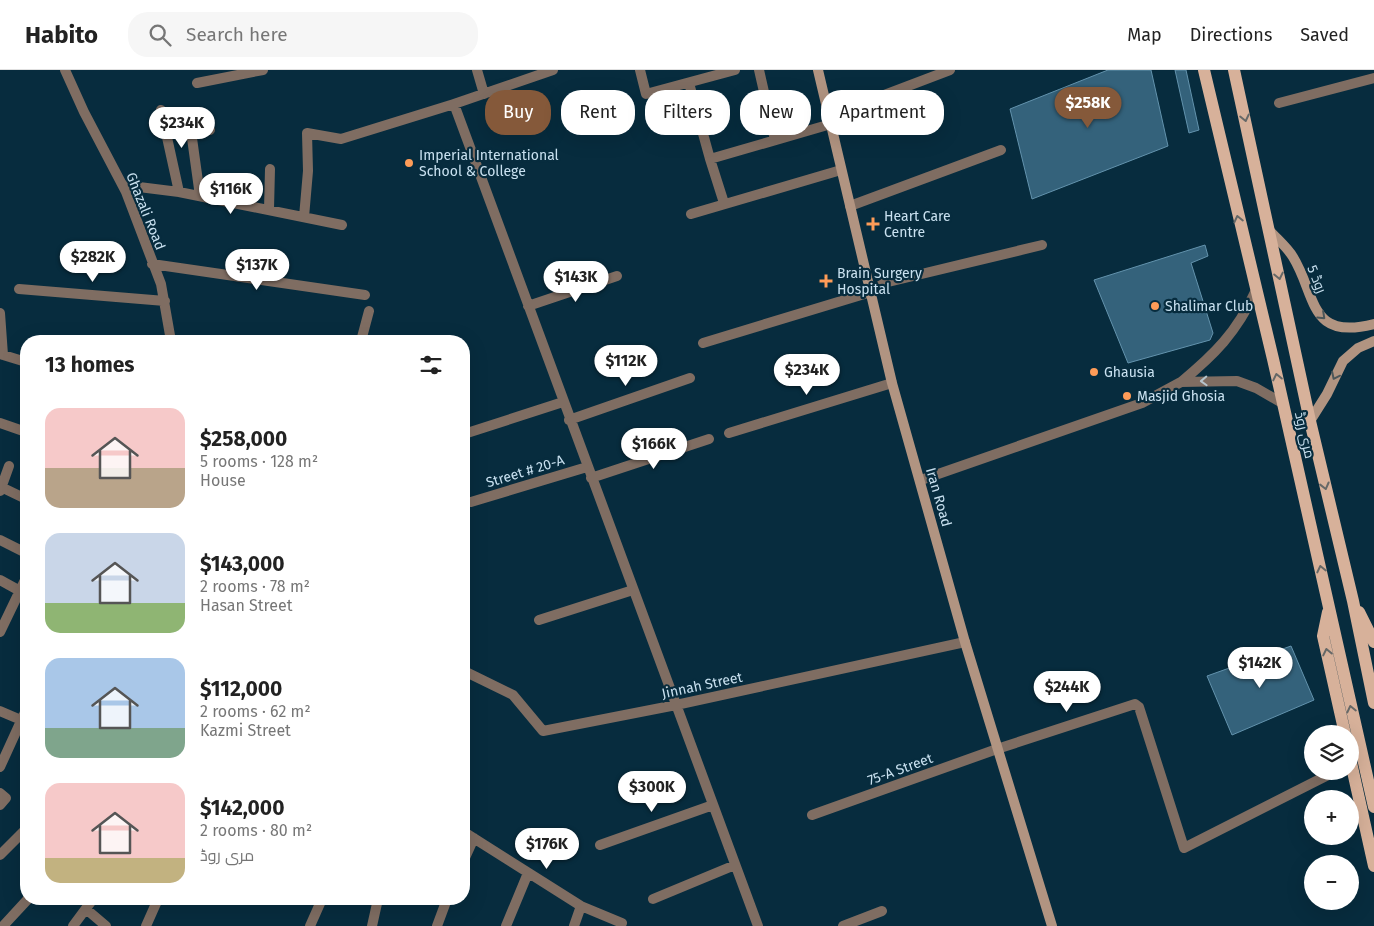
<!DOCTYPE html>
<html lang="en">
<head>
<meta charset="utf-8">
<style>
	body { margin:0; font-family:"Fira Sans",Cairo,sans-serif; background:#f6f6f6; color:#222; height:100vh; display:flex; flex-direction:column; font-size:19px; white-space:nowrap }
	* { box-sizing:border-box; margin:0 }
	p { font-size:16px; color:#767676 }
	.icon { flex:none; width:28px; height:28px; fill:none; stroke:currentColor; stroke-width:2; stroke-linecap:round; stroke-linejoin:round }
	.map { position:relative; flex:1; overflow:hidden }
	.drawer { position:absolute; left:20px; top:265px; width:450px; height:570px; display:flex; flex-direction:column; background:#fff; border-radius:20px; box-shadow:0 5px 20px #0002 }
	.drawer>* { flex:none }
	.guide { position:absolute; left:485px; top:20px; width:475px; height:45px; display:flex; gap:10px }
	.fabs { position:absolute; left:1304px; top:655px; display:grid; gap:10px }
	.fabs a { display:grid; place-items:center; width:55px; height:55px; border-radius:50%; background:#fff; box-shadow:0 5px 20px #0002; font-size:25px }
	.price { position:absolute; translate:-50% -42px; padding:0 11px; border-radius:18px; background:#fff; color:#222; font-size:16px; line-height:32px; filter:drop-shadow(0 1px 2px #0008) }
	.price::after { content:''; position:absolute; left:50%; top:30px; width:15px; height:11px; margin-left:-8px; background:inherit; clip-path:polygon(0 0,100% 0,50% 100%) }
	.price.on { background:#85593a; color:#fff }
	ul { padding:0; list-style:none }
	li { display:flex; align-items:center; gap:15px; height:125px; padding:0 25px }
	li span { display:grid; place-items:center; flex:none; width:140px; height:100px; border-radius:15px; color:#555 }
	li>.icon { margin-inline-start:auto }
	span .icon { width:60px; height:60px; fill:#fffc; stroke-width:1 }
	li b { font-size:21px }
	h2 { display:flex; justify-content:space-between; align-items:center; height:60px; padding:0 25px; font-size:21px }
	.tag { padding:0 18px; border-radius:20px; background:#fff; box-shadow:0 5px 20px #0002; font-size:18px; line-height:45px }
	.tag.on { background:#85593a; color:#fff }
	header { display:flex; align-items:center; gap:30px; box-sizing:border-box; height:70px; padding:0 25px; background:#fff; border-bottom:1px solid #e0e0e0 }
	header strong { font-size:24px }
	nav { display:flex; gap:28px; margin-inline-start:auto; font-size:18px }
	.search { width:350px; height:45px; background:#f6f6f6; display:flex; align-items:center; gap:12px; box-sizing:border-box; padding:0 18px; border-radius:20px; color:#767676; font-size:19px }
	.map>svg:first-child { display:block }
</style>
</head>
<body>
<header>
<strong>Habito</strong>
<div class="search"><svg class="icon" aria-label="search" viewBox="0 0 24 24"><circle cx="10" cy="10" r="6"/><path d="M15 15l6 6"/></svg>Search here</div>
<nav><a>Map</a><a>Directions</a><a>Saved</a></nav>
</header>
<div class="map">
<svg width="1374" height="856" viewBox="0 0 1374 856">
	<rect width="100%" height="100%" fill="#072c3e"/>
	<!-- building -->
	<path fill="#34627b" stroke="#6393ad" d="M1108,0H1151L1168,76L1032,129L1010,39Z
		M1175,0H1186L1199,60L1189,63Z
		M1205,175L1208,186L1191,193L1213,263L1210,270L1128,293L1094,210Z
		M1291,576L1314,630L1232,665L1207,606Z"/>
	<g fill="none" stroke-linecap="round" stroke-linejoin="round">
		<!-- street -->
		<path stroke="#7f6d62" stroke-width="10" d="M65,0L84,42L126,122L161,214L171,271
			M477,0L484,24
			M640,0L646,24L735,0
			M759,0L775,70
			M197,13L263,0
			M689,13L710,89
			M1279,33L1374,8
			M454,34L758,856
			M161,40L179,122
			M829,46L950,0
			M123,115L179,122L342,155
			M200,126L191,61L210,60
			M724,133L710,89L831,54
			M850,136L1001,80
			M269,139L270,99
			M691,144L841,100
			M304,147L308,101L307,63L341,69L454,34L553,0
			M152,194L365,225
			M19,219L165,231
			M1255,222C1237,262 1214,285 1181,312L1237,311L1256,318L1282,333
			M528,236L617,206
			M0,243L3,285
			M361,271L369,241
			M703,273L871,222L884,213L1042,175
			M0,284L26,292
			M569,350L690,308
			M0,353L26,362
			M729,363L892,313
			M464,364L563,332
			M591,408L709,369
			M921,410L1142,333L1181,312
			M1,417L26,429
			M0,421L9,396
			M471,432L587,397
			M0,470L26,483
			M0,510L20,521
			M539,550L633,520
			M0,562L26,508
			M464,601L513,625L543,661L676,635L965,572
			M0,641L21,650
			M0,697L26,640
			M0,723L6,728L0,735
			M812,745L997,679L1135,634L1139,637L1184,778L1336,701
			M464,762L581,836L622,853
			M600,775L713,735
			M0,785L26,759
			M464,790L474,768
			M653,829L735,795
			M86,839L106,856
			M3,856L28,829
			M73,856L93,829
			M146,856L158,829
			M310,856L322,829
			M372,856L378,829
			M437,856L447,829
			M506,856L528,803
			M574,856L581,836
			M843,856L882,841"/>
		<!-- secondary -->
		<path stroke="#b19481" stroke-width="10" d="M818,0L892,313L965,572L1052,856
			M1270,161C1277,169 1287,177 1293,187C1317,226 1308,271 1374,254
			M1310,351L1327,324L1343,291L1358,278L1374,271"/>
		<!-- primary -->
		<path stroke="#d7b19a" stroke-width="12" d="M1204,0L1273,289L1374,737
			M1234,0L1310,351L1353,531L1374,633
			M1328,542L1323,566L1345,664
			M1359,542L1374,572
			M1350,688L1374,796"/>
	</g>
	<!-- one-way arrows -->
	<defs><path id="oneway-chevron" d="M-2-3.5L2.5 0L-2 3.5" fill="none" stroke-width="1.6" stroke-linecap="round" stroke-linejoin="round" transform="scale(1.25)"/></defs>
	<g stroke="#656867">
		<use href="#oneway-chevron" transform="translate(1245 48) rotate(77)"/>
		<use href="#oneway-chevron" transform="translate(1238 149) rotate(-103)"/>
		<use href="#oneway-chevron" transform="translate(1279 206) rotate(78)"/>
		<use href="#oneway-chevron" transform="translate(1277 307) rotate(-102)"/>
		<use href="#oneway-chevron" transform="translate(1325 416) rotate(76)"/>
		<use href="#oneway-chevron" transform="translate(1321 499) rotate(-103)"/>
		<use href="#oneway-chevron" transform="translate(1327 582) rotate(-102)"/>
		<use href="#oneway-chevron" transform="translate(1351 639) rotate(-103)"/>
	</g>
	<g stroke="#4b5659">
		<use href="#oneway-chevron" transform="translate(1322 246) rotate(43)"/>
		<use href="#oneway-chevron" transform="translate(1335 306) rotate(116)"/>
	</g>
	<use stroke="#b6c4cc" href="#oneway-chevron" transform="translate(1204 311) rotate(178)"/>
	<!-- markers -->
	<g fill="#fe9c58" stroke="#072c3e" stroke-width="2">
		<circle cx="409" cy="93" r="5"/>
		<path d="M870.5 146.5h5v5h5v5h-5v5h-5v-5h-5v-5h5z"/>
		<path d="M823.5 203.5h5v5h5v5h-5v5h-5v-5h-5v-5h5z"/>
		<circle cx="1155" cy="236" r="5"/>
		<circle cx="1094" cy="302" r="5"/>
		<circle cx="1127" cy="326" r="5"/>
	</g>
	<g text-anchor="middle" stroke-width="4.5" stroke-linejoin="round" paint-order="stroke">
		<!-- poi labels -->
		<g font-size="14" fill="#c9e1f0" stroke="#072c3e" text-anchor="start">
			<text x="419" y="90">Imperial International<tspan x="419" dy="16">School &amp; College</tspan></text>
			<text x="884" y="151">Heart Care<tspan x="884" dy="16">Centre</tspan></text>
			<text x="837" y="208">Brain Surgery<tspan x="837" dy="16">Hospital</tspan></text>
			<text x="1165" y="241">Shalimar Club</text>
			<text x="1104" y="307">Ghausia</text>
			<text x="1137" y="331">Masjid Ghosia</text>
		</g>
		<!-- street labels -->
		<g font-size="14" fill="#c9e1f0" stroke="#072c3e">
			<text transform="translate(146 141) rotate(68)" y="5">Ghazali Road</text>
			<text transform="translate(1317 209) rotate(68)" y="5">روڈ 5</text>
			<text transform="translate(1305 365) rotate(77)" y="5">مری روڈ</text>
			<text transform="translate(525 401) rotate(-17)" y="5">Street # 20-A</text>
			<text transform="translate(939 427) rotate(74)" y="5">Iran Road</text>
			<text transform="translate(702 615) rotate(-12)" y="5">Jinnah Street</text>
			<text transform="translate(900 699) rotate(-20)" y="5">75-A Street</text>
		</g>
	</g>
</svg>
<div class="fabs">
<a><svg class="icon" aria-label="layers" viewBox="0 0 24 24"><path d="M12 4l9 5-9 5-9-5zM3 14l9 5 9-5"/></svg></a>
<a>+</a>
<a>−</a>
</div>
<b class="price on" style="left:1088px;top:59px">$258K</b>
<b class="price" style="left:182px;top:79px">$234K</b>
<b class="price" style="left:231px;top:145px">$116K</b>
<b class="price" style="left:93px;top:213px">$282K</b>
<b class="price" style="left:257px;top:221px">$137K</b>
<b class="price" style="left:576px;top:233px">$143K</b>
<b class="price" style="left:626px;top:317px">$112K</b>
<b class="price" style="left:807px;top:326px">$234K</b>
<b class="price" style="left:654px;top:400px">$166K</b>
<b class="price" style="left:1260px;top:619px">$142K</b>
<b class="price" style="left:1067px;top:643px">$244K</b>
<b class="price" style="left:652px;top:743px">$300K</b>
<b class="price" style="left:547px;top:800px">$176K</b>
<div class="guide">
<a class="tag on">Buy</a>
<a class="tag">Rent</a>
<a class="tag">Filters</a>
<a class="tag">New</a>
<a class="tag">Apartment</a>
</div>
<section class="drawer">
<h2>13 homes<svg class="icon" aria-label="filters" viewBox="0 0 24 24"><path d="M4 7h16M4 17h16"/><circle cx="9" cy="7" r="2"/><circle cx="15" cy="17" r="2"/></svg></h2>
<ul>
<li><span style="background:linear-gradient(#f6c9c9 60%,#b9a48a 0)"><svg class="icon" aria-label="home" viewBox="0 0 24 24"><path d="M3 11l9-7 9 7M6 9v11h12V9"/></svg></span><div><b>$258,000</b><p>5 rooms · 128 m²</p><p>House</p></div></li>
<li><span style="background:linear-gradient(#c9d6e8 70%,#8fb573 0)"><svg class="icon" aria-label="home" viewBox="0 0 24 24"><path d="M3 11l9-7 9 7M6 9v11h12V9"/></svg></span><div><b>$143,000</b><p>2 rooms · 78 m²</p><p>Hasan Street</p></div></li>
<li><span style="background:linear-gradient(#a9c7e8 70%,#7fa58c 0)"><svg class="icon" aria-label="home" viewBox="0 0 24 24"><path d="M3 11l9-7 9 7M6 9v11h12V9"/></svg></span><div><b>$112,000</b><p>2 rooms · 62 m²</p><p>Kazmi Street</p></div></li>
<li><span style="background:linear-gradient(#f6c9c9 75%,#c2b280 0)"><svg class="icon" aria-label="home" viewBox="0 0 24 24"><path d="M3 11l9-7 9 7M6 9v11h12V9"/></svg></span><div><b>$142,000</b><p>2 rooms · 80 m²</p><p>مری روڈ</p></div></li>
</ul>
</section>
</div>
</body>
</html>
